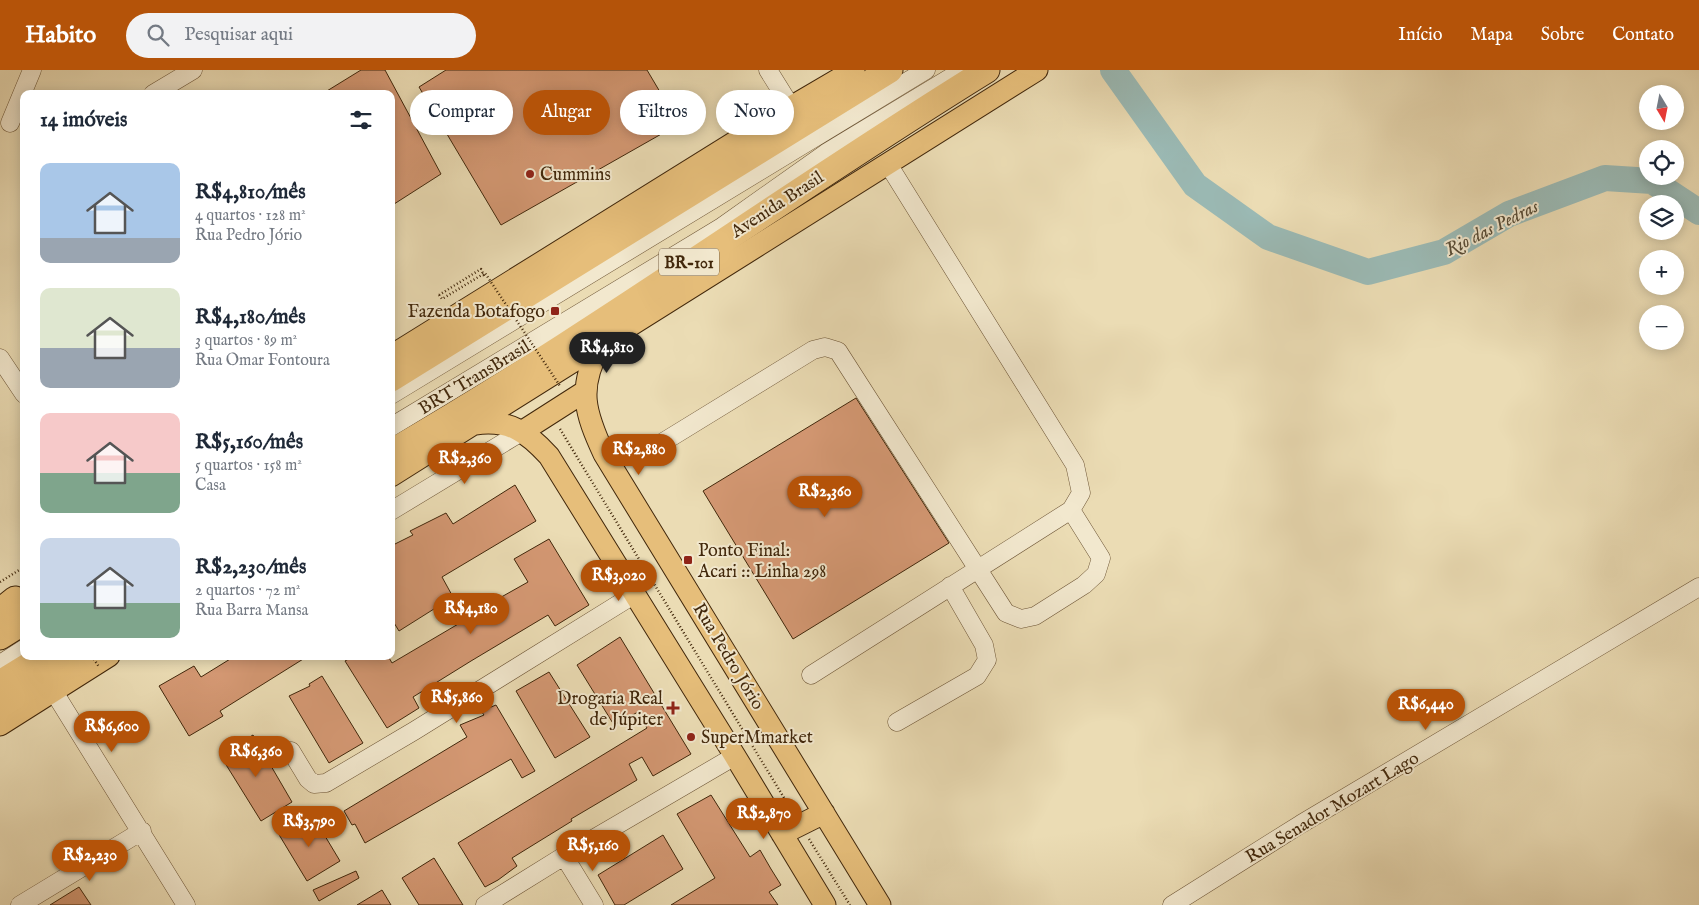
<!DOCTYPE html>
<html lang="pt">
<head>
<meta charset="utf-8">
<style>
	body { margin:0; font-family:"IM FELL English",serif; background:#f2f2f3; color:#1f2937; height:100vh; display:flex; flex-direction:column; font-size:19px; white-space:nowrap }
	* { box-sizing:border-box; margin:0 }
	p { font-size:16px; color:#747a83 }
	.icon { flex:none; width:28px; height:28px; fill:none; stroke:currentColor; stroke-width:2; stroke-linecap:round; stroke-linejoin:round }
	.map { position:relative; flex:1; overflow:hidden }
	.side { position:absolute; left:20px; top:20px; width:375px; height:570px; display:flex; flex-direction:column; background:#fff; border-radius:10px; box-shadow:0 2px 12px #0003 }
	.side>* { flex:none }
	.guide { position:absolute; left:410px; top:20px; width:475px; height:45px; display:flex; gap:10px }
	.needle { width:32px; rotate:170deg }
	.controls { position:absolute; left:1639px; top:15px; display:grid; gap:10px }
	.controls a { display:grid; place-items:center; width:45px; height:45px; border-radius:50%; background:#fff; box-shadow:0 2px 12px #0003; font-size:25px }
	.price { position:absolute; translate:-50% -42px; padding:0 11px; border-radius:18px; background:#b45309; color:#fff; font-size:16px; line-height:32px; filter:drop-shadow(0 1px 2px #0008) }
	.price::after { content:''; position:absolute; left:50%; top:30px; width:15px; height:11px; margin-left:-8px; background:inherit; clip-path:polygon(0 0,100% 0,50% 100%) }
	.price.selected { background:#222; color:#fff }
	ul { padding:0; list-style:none }
	li { display:flex; align-items:center; gap:15px; height:125px; padding:0 20px }
	li span { display:grid; place-items:center; flex:none; width:140px; height:100px; border-radius:10px; color:#555 }
	li>.icon { margin-inline-start:auto }
	span .icon { width:60px; height:60px; fill:#fffc; stroke-width:1 }
	li b { font-size:21px }
	h2 { display:flex; justify-content:space-between; align-items:center; height:60px; padding:0 20px; font-size:21px }
	.tag { padding:0 18px; border-radius:22px; background:#fff; box-shadow:0 2px 12px #0003; font-size:18px; line-height:45px }
	.tag.selected { background:#b45309; color:#fff }
	header { display:flex; align-items:center; gap:30px; box-sizing:border-box; height:70px; padding:0 25px; background:#b45309; color:#fff }
	header strong { font-size:24px }
	nav { display:flex; gap:28px; margin-inline-start:auto; font-size:18px }
	.search { width:350px; height:45px; background:#f2f2f3; display:flex; align-items:center; gap:12px; box-sizing:border-box; padding:0 18px; border-radius:28px; color:#747a83; font-size:19px }
	.map>svg:first-child { display:block }
</style>
</head>
<body>
<header>
<strong>Habito</strong>
<div class="search"><svg class="icon" aria-label="search" viewBox="0 0 24 24"><circle cx="10" cy="10" r="6"/><path d="M15 15l6 6"/></svg>Pesquisar aqui</div>
<nav><a>Início</a><a>Mapa</a><a>Sobre</a><a>Contato</a></nav>
</header>
<div class="map">
<svg width="1699" height="835" viewBox="0 0 1699 835">
	<rect width="100%" height="100%" fill="#ebdcb4"/>
	<filter id="stains"><feTurbulence type="fractalNoise" baseFrequency=".004" numOctaves="4"/><feColorMatrix values="0 0 0 0 .2 0 0 0 0 .09 0 0 0 0 .02 0 0 0 .5 -.17"/></filter>
	<radialGradient id="worn" r=".72"><stop offset=".6" stop-color="#630" stop-opacity="0"/><stop offset="1" stop-color="#630" stop-opacity=".3"/></radialGradient>
	<g fill="none" stroke-linecap="round" stroke-linejoin="round">
		<!-- river -->
		<path stroke="#9bbab5" stroke-width="26" d="M1113,0L1195,115L1268,167L1368,202L1444,182L1509,144L1605,108L1652,111L1699,142"/>
	</g>
	<!-- building -->
	<path fill="#d49873" stroke="#41270b" d="M361,0H385L441,104L391,136V24H322Z
		M446,0H647L679,54L501,155L419,17Z
		M856,328L949,473L793,569L703,421Z
		M515,415L536,451L442,507L453,527L399,561L391,548V476L413,465L410,461L446,443L453,454Z
		M549,469L589,535L555,556L548,545L471,591L413,627L419,638L387,658L345,591L354,586H388L392,593L465,550L464,548L528,512L514,489Z
		M620,567L691,684L653,706L642,687L629,694L637,710L571,749L572,751L512,788L517,796L498,810L485,817L458,773L647,658L638,642L614,655L577,595Z
		M235,586H308L220,641L223,646L189,666L159,616L194,596L201,607Z
		M549,602L590,667L555,688L516,621Z
		M322,606L363,673L329,693L289,626L310,616L309,614Z
		M496,635L535,701L522,708L511,689L365,773L355,754L352,755L344,741L467,667L460,655L484,645L481,641Z
		M253,665L292,732L261,751L220,685Z
		M711,725L750,787L760,780L771,799L781,815L769,822L778,835H671L715,808L677,744Z
		M313,746L340,791L307,811L278,763Z
		M663,765L683,799L624,835H615L598,805Z
		M434,788L463,835H419L402,808Z
		M356,801L359,808L319,831L313,820Z
		M79,817L91,835H50Z
		M382,820L391,835H357Z"/>
	<g fill="none" stroke-linecap="round" stroke-linejoin="round">
		<defs>
			<path id="minor" d="M768,0L791,37
				M153,24L193,0
				M10,53L32,0
				M0,288L24,324
				M391,325L926,0
				M391,357L720,158L826,83L963,0
				M660,374L813,280L825,277L838,281L1006,543L1021,549L1035,546L1084,515L1096,504L1101,488L1071,440
				M391,441L523,361
				M0,594L24,579
				M811,605L1071,440L1081,423L1075,395L888,94
				M54,622L186,835
				M897,652L977,606L987,590L984,575L950,516
				M291,681L308,709L314,714L326,713L414,661L635,524
				M564,786L594,835
				M20,835L142,761
				M485,835L564,786L735,686
				M1172,835L1301,754L1699,517"/>
			<path id="major" d="M600,277C577,318 585,343 604,384L880,835
				M391,286L791,37L854,0
				M475,354C509,349 527,362 549,386L735,686L825,835
				M523,361L584,322
				M391,406L1037,0
				M0,655L109,586
				M782,764L824,743"/>
			<path id="highway" d="M391,309L890,0
				M391,382C595,264 786,124 987,0
				M0,541L15,529
				M0,567L24,552
				M0,613L44,586
				M0,636L47,607L91,586"/>
		</defs>
		<!-- minor casing -->
		<use href="#minor" stroke="#6c5435" stroke-width="19"/>
		<!-- major casing -->
		<use href="#major" stroke="#41270b" stroke-width="23"/>
		<!-- highway casing -->
		<use href="#highway" stroke="#41270b" stroke-width="27"/>
		<!-- path -->
		<path stroke="#41270b" stroke-width="2.5" stroke-dasharray="1 2.5" stroke-linecap="butt" d="M439,225L481,199L485,208
			M560,359L792,741
			M0,512L24,497
			M809,769L850,835"/>
		<!-- minor -->
		<use href="#minor" stroke="#f2e8ce" stroke-width="18"/>
		<!-- major -->
		<use href="#major" stroke="#e6be7a" stroke-width="21"/>
		<!-- highway -->
		<use href="#highway" stroke="#e6be7a" stroke-width="25"/>
		<!-- path-bridge -->
		<path stroke="#41270b" stroke-width="2.5" stroke-dasharray="1 2.5" stroke-linecap="butt" d="M439,225L442,229L485,203L560,316
			M92,586L99,597"/>
	</g>
	<!-- markers -->
	<g fill="#8f2418" stroke="#f2e8ce" stroke-width="2">
		<circle cx="530" cy="104" r="5"/>
		<rect x="550" y="236" width="10" height="10" rx="2.5"/>
		<rect x="683" y="485" width="10" height="10" rx="2.5"/>
		<path d="M670.5 630.5h5v5h5v5h-5v5h-5v-5h-5v-5h5z"/>
		<circle cx="691" cy="667" r="5"/>
	</g>
	<g text-anchor="middle" stroke-width="4" stroke-linejoin="round" paint-order="stroke">
		<!-- shield labels -->
		<rect fill="#f2e8ce" stroke="#766146" stroke-width="1" x="659" y="178.5" width="60" height="27" rx="4"/>
		<g font-size="16" font-weight="bold" fill="#41270b">
			<text x="689" y="198">BR-101</text>
		</g>
		<!-- poi labels -->
		<g font-size="18" fill="#41270b" stroke="#f2e8ce" text-anchor="start">
			<text x="540" y="110">Cummins</text>
			<text x="545" y="247" text-anchor="end">Fazenda Botafogo</text>
			<text x="698" y="486">Ponto Final:<tspan x="698" dy="21">Acari :: Linha 298</tspan></text>
			<text x="663" y="634" text-anchor="end">Drogaria Real<tspan x="663" dy="21">de Júpiter</tspan></text>
			<text x="701" y="673">SuperMmarket</text>
		</g>
		<!-- street labels -->
		<g font-size="18" fill="#41270b" stroke="#f2e8ce">
			<text transform="translate(777 134) rotate(-33)" y="6">Avenida Brasil</text>
			<text transform="translate(474 307) rotate(-31)" y="6">BRT TransBrasil</text>
			<text transform="translate(729 586) rotate(59)" y="6">Rua Pedro Jório</text>
			<text transform="translate(1332 737) rotate(-31)" y="6">Rua Senador Mozart Lago</text>
		</g>
		<!-- water labels -->
		<g font-size="19" font-style="italic" fill="#584c36" stroke="#f2e8ce">
			<text transform="translate(1491 157) rotate(-27)" y="7">Rio das Pedras</text>
		</g>
	</g>
	<rect width="100%" height="100%" filter="url(#stains)"/>
	<rect width="100%" height="100%" fill="url(#worn)"/>
</svg>
<div class="controls">
<a><svg class="needle" viewBox="-14 -14 28 28"><path d="M0-13l5 13h-10z" fill="#e53935"/><path d="M0 13l5-13h-10z" fill="#747a83"/></svg></a>
<a><svg class="icon" aria-label="locate" viewBox="0 0 24 24"><circle cx="12" cy="12" r="6"/><path d="M12 2v4M12 18v4M2 12h4M18 12h4"/></svg></a>
<a><svg class="icon" aria-label="layers" viewBox="0 0 24 24"><path d="M12 4l9 5-9 5-9-5zM3 14l9 5 9-5"/></svg></a>
<a>+</a>
<a>−</a>
</div>
<b class="price selected" style="left:607px;top:304px">R$4,810</b>
<b class="price" style="left:639px;top:406px">R$2,880</b>
<b class="price" style="left:465px;top:415px">R$2,360</b>
<b class="price" style="left:825px;top:448px">R$2,360</b>
<b class="price" style="left:619px;top:532px">R$3,020</b>
<b class="price" style="left:471px;top:565px">R$4,180</b>
<b class="price" style="left:457px;top:654px">R$5,860</b>
<b class="price" style="left:1426px;top:661px">R$6,440</b>
<b class="price" style="left:112px;top:683px">R$6,600</b>
<b class="price" style="left:256px;top:708px">R$6,360</b>
<b class="price" style="left:764px;top:770px">R$2,870</b>
<b class="price" style="left:309px;top:778px">R$3,790</b>
<b class="price" style="left:593px;top:802px">R$5,160</b>
<b class="price" style="left:90px;top:812px">R$2,230</b>
<div class="guide">
<a class="tag">Comprar</a>
<a class="tag selected">Alugar</a>
<a class="tag">Filtros</a>
<a class="tag">Novo</a>
</div>
<section class="side">
<h2>14 imóveis<svg class="icon" aria-label="filters" viewBox="0 0 24 24"><path d="M4 7h16M4 17h16"/><circle cx="9" cy="7" r="2"/><circle cx="15" cy="17" r="2"/></svg></h2>
<ul>
<li><span style="background:linear-gradient(#a9c7e8 75%,#9aa5b1 0)"><svg class="icon" aria-label="home" viewBox="0 0 24 24"><path d="M3 11l9-7 9 7M6 9v11h12V9"/></svg></span><div><b>R$4,810/mês</b><p>4 quartos · 128 m²</p><p>Rua Pedro Jório</p></div></li>
<li><span style="background:linear-gradient(#dfe7d0 60%,#9aa5b1 0)"><svg class="icon" aria-label="home" viewBox="0 0 24 24"><path d="M3 11l9-7 9 7M6 9v11h12V9"/></svg></span><div><b>R$4,180/mês</b><p>3 quartos · 89 m²</p><p>Rua Omar Fontoura</p></div></li>
<li><span style="background:linear-gradient(#f6c9c9 60%,#7fa58c 0)"><svg class="icon" aria-label="home" viewBox="0 0 24 24"><path d="M3 11l9-7 9 7M6 9v11h12V9"/></svg></span><div><b>R$5,160/mês</b><p>5 quartos · 158 m²</p><p>Casa</p></div></li>
<li><span style="background:linear-gradient(#c9d6e8 65%,#7fa58c 0)"><svg class="icon" aria-label="home" viewBox="0 0 24 24"><path d="M3 11l9-7 9 7M6 9v11h12V9"/></svg></span><div><b>R$2,230/mês</b><p>2 quartos · 72 m²</p><p>Rua Barra Mansa</p></div></li>
</ul>
</section>
</div>
</body>
</html>
